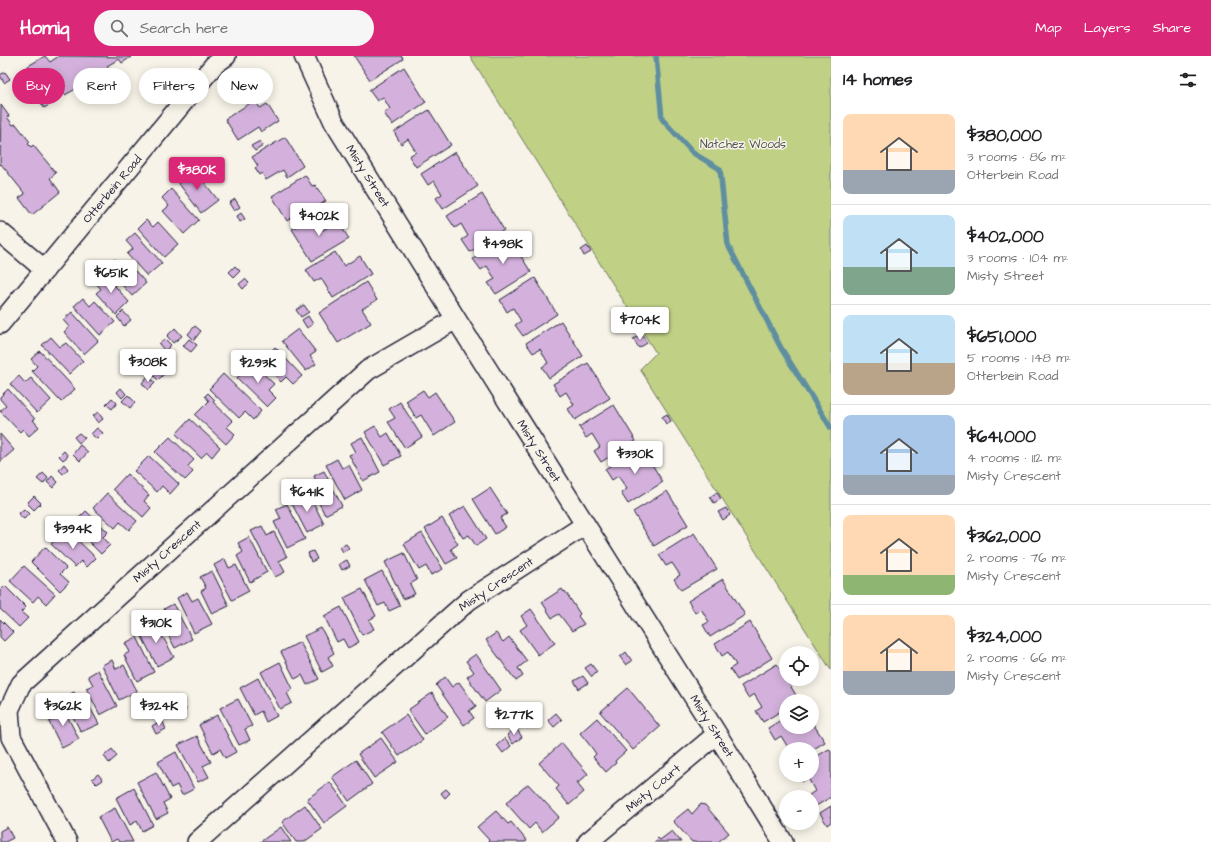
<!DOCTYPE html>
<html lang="en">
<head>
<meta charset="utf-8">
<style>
	body { margin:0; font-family:"Architects Daughter",sans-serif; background:#f6f6f6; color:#202124; height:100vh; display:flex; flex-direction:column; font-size:15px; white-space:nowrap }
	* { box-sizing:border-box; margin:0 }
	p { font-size:13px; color:#757577 }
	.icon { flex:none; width:22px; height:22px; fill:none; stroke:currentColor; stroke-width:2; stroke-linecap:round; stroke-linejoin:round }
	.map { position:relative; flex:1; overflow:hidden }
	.panel { display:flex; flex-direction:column; background:#fff; width:380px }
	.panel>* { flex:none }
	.banner { position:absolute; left:12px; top:12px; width:380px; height:36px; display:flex; gap:8px }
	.controls { position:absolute; left:779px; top:590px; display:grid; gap:8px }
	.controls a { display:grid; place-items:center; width:40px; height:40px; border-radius:50%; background:#fff; box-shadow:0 2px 10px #0003; font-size:20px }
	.price { position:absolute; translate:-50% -34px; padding:0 9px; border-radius:4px; background:#fff; color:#222; font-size:13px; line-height:26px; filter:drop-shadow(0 1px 2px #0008) }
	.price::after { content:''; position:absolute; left:50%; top:24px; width:12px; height:9px; margin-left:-6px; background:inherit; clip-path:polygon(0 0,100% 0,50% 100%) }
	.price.on { background:#db2777; color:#fff }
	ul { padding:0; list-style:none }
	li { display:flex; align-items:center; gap:12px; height:100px; padding:0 12px }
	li+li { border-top:1px solid #e0e0e0 }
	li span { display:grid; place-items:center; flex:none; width:112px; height:80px; border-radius:8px; color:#555 }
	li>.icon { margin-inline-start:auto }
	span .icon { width:48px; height:48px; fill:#fffc; stroke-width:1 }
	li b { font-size:17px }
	h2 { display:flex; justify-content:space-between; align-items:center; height:48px; padding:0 12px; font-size:17px }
	.tag { padding:0 14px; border-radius:18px; background:#fff; box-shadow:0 2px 10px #0003; font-size:14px; line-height:36px }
	.tag.on { background:#db2777; color:#fff }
	header { display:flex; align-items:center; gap:24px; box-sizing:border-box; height:56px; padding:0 20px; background:#db2777; color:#fff }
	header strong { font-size:19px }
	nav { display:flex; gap:22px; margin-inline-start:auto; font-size:14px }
	.search { width:280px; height:36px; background:#f6f6f6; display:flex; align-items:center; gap:10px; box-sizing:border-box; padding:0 14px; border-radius:22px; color:#757577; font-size:15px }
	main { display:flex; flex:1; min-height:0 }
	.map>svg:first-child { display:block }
</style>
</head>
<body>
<header>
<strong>Homiq</strong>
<div class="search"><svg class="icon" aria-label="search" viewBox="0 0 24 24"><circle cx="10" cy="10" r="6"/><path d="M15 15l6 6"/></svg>Search here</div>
<nav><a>Map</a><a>Layers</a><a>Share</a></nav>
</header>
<main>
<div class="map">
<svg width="831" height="786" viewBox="0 0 831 786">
	<rect width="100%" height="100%" fill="#f7f3e8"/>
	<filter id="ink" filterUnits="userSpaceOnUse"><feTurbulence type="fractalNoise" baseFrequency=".025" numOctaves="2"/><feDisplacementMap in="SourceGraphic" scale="8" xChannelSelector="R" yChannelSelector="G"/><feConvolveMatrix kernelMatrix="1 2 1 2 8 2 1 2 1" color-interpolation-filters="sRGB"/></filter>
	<g filter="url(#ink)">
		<!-- green -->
		<path fill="#c0d186" stroke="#717a60" d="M470,0H831V614L640,313L656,297Z"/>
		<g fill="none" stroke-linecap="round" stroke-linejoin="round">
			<!-- stream -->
			<path stroke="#5f8ea0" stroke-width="5.5" d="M656,0L662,63L693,97L720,113L728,189L781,292L831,372"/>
		</g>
		<!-- building -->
		<path fill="#d3b1dc" stroke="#22223b" d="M45,0L50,6L59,0L131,1L122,7L119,3L107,10L110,13L93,23L91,19L79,26L81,30L65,39L63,35L50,43L53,47L44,52L26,20L31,17L28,10Z
			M354,0H402L403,3L370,24Z
			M404,11L426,46L392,69L384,57L390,53L383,41L377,45L369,34Z
			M5,16L10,23L4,27L0,19Z
			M255,44L260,52L267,48L278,65L261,76L258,71L238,84L225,63Z
			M1,49L9,60L7,61L13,69L16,68L30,86L28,88L31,91L33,89L56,117L50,122L60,136L32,159L19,142L25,138L1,108L0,109Z
			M429,54L451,89L416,111L409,100L416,96L408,83L401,88L394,76Z
			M285,81L303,110L287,121L283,114L266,124L262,117L259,119L255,112L258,110L252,101Z
			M260,85L263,90L255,95L251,90Z
			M455,96L478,130L443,153L436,142L442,138L434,125L428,129L421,118Z
			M215,105L219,113L212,118L207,111Z
			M219,113L221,118L214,122L212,118Z
			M186,116L191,122L197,117L218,144L201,157L176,124Z
			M305,119L312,130L315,129L326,145L307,157L305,153L287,165L272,140Z
			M171,133L199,164L184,178L163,155L169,150L162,142Z
			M482,138L504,174L470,196L462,184L468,180L461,168L455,172L447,160Z
			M235,143L240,151L234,155L229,147Z
			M241,157L245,163L240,166L237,160Z
			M314,160L323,174L338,165L349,183L312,205L292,173Z
			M146,164L153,171L158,166L178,188L164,201L138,172Z
			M135,177L162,207L147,220L127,198L133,193L126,185Z
			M508,180L531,216L496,238L488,227L495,223L487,210L481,214L473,203Z
			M587,190L591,196L584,200L581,194Z
			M335,196L344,210L360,200L371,218L333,242L321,222L314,226L306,214Z
			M115,203L122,210L127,206L146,227L132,240L106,211Z
			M235,210L240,215L234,221L229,216Z
			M103,216L129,246L116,259L96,237L101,233L94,225Z
			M535,222L557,258L523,280L515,269L521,265L513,252L507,256L500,244Z
			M245,223L249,227L243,233L239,228Z
			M366,226L377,244L362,253L371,267L338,287L319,257Z
			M83,242L90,250L95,245L115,266L100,279L74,250Z
			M304,249L309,256L301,261L296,254Z
			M123,255L131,264L124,270L117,261Z
			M72,256L98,285L84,298L64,276L69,271L63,264Z
			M630,258L635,265L627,271L622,263Z
			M308,260L313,268L307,272L302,264Z
			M561,265L583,300L549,322L542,311L548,307L540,293L533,297L526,287Z
			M195,270L201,275L194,284L188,278Z
			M175,272L182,280L173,287L167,280Z
			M298,273L316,296L310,300L316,308L306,315L282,285Z
			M642,278L647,287L639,292L633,283Z
			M51,281L60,291L66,287L83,305L69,318L42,289Z
			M165,283L171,289L165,295L159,288Z
			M189,283L197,289L191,296L183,290Z
			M275,291L302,320L293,328L286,321L281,326L261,305Z
			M40,295L75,333L61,346L32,315L37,310L31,303Z
			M148,300L155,308L146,316L139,309Z
			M252,307L274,328L268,334L276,342L267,351L237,322Z
			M588,307L610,342L575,364L568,353L574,349L566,336L560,340L553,328Z
			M158,309L165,317L158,324L151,317Z
			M223,318L261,355L253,364L245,356L239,362L209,333Z
			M19,320L25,327L31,322L51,344L37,357L10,328Z
			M148,320L155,327L148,334L142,327Z
			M121,332L126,338L122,342L117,336Z
			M8,333L35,363L33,364L39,371L29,380L23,373L20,376L0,355L6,350L0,343V341Z
			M423,334L428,341L435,336L455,366L434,380L421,359L416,362L406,345Z
			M208,337L215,344L213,346L233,365L227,371L235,378L226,388L195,359L209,345L205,340Z
			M128,339L135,346L130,352L122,345Z
			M112,342L117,347L112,353L106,348Z
			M400,346L422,381L405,392L388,366L395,362L389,353Z
			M614,349L636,385L601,406L594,395L600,391L592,378L586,382L579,371Z
			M98,356L103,363L98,367L93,360Z
			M667,358L671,365L666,368L662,361Z
			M190,363L220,391L212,401L207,396L201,402L176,378Z
			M375,370L382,381L388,377L401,400L384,409L365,376Z
			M97,372L103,377L97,383L91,378Z
			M79,377L85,382L79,387L74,381Z
			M0,378L14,394L0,406Z
			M170,381L194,404L188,410L193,416L185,424L155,396Z
			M362,381L380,416L363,425L349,399L356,396L351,387Z
			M80,389L88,396L80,405L73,398Z
			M641,391L663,426L628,448L621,437L627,433L618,420L612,424L605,413Z
			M64,395L68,400L63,404L59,400Z
			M149,400L179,428L170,438L162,430L157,436L134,415Z
			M337,403L342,412L349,409L362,434L345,444L326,409Z
			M64,408L68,413L63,418L59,414Z
			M324,415L342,450L325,459L312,433L318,430L314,420Z
			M43,417L48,422L43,428L37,423Z
			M127,418L149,439L144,445L151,452L143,461L113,433Z
			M52,420L58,426L53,432L47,426Z
			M490,432L507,458L500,462L506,471L495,478L473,443Z
			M667,435L688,469L654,490L633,456Z
			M299,436L304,445L311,442L324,468L307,477L289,442Z
			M717,436L721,443L714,447L710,441Z
			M107,437L137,465L129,474L120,466L115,472L93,452Z
			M34,440L41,447L34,454L27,447Z
			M287,448L305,483L287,492L274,466L281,463L276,453Z
			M465,450L486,483L476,490L469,479L463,482L449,460Z
			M726,452L730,459L723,464L718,456Z
			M24,453L29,458L24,463L18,458Z
			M86,455L108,476L103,481L110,489L101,498L72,469Z
			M442,462L458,488L451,493L457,502L446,508L425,473Z
			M262,470L267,480L274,476L287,501L279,505L285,516L275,521L251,475Z
			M66,473L96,502L87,511L81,505L75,511L51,488Z
			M422,477L443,513L431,519L426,510L419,514L404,488Z
			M694,477L717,513L681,534L674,523L680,519L672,507L666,510L659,499Z
			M249,481L267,516L250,526L237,500L243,496L238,487Z
			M346,488L349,492L343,496L340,491Z
			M45,491L66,512L60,518L69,526L60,535L31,506Z
			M313,495L317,503L311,506L308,497Z
			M404,497L417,524L410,528L415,538L403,543L385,506Z
			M225,503L229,512L236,509L249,535L232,544L214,509Z
			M347,504L350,510L342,514L339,508Z
			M24,510L55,538L46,548L38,540L33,546L10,525Z
			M212,515L229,550L212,558L201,535L206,532L200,521Z
			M382,515L400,550L389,555L385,547L378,550L365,524Z
			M723,523L745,559L710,581L703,569L709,566L701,553L695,557L688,545Z
			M5,530L26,551L21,556L28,562L19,571L0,553V535Z
			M362,533L376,560L369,564L374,573L362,579L344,542Z
			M562,533L564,536L565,535L580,558L578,560L584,568L572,575L559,558L552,562L542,546Z
			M187,536L192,545L198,542L212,568L194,577L177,542Z
			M173,548L192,583L175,592L161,565L168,562L164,553Z
			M341,551L359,586L348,592L343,583L337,586L324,560Z
			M531,553L555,587L538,599L520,574L527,569L521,560Z
			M0,563L13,576L4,585L0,581Z
			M750,566L772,602L737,624L730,613L736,609L728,596L722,600L715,588Z
			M155,567L174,601L157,610L139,575Z
			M321,572L334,597L328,601L333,610L322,616L304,580Z
			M496,577L503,586L509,581L527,605L518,612L523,620L516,625L486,584Z
			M137,581L154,616L137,625L124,599L130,596L125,587Z
			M300,586L319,623L307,629L302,619L295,623L281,596Z
			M626,596L632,605L626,609L620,601Z
			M476,598L501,634L485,646L467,621L474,616L466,605Z
			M112,604L116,613L124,609L137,635L119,644L102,609Z
			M280,606L293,633L287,637L292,647L280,653L261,616Z
			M591,608L597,616L592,621L585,612Z
			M777,608L799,644L786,645V652L763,666L756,655L762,651L754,638L748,642L741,630Z
			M98,614L117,650L100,659L86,632L93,629L88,620Z
			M583,620L588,627L579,633L574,625Z
			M445,621L452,631L459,626L476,650L469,655L474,662L464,669L436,629Z
			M258,622L277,660L266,666L261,655L254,659L240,632Z
			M628,632L660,671L633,694L600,656Z
			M74,636L80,647L86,644L99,668L81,676L63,642Z
			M432,637L448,661L425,678L408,654Z
			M238,643L252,670L245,673L250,684L239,689L220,652Z
			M182,646L186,654L179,659L174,651Z
			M61,648L79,683L62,692L49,666L55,663L51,654Z
			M556,657L562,664L554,671L548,664Z
			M217,659L236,696L225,702L220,693L213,697L199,669Z
			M406,659L423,684L399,700L382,676Z
			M786,661V671H812V666L825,686L812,694V693H789L781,680L775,684L768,672Z
			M597,662L626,695L615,705L616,707L606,716L593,701L596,698L592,692L580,677Z
			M162,664L166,673L156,678L152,670Z
			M516,672L522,681L513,688L507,679Z
			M197,680L211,706L203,710L209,721L198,726L178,689Z
			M381,682L398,706L374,722L358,698Z
			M505,682L511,690L503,697L497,689Z
			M562,687L588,718L578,727L577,725L576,726L584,736L569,749L556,733L559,730L539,707Z
			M112,693L117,700L109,707L104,700Z
			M829,693L831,696V741L816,750L809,739L815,735L808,722L802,726L797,719H812V703Z
			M176,696L194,733L182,739L177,729L171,732L158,706Z
			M356,704L372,728L349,745L332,721Z
			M156,716L170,743L163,747L168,757L156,763L137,726Z
			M98,718L103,724L97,728L92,723Z
			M330,726L347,750L324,767L307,743Z
			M528,728L559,761L542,776L535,767L529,773L506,747Z
			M134,732L153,769L142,775L137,765L130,769L116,742Z
			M446,733L450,737L445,742L441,737Z
			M701,748L705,749L729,777L718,786H692L673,765L688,753L692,758Z
			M305,749L322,773L304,786H296L282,766Z
			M831,750V766L827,769L820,757Z
			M115,752L133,786H119L117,783L111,786L98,761Z
			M496,755L508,768L511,766L527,785L525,786H487L489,784L477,771Z
			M7,771L13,782L5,786H0V775Z
			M281,771L291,786H260Z
			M672,775L681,786H654L658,782L660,784Z"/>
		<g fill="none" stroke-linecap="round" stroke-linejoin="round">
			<defs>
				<path id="minor" d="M304,0L334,66L456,263L717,678L783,786
					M0,176L45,214
					M0,268L214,9L226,0
					M67,786L11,681L9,654L21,628L368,314L456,263
					M197,786L469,544L585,469
					M588,786L717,678"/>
			</defs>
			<!-- minor casing -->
			<use href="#minor" stroke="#22223b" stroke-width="22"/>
			<!-- minor -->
			<use href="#minor" stroke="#f7f3e8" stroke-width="19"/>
		</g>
	</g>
	<g text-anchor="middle" stroke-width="3" stroke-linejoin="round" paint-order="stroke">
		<!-- park labels -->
		<g font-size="12" fill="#515752" stroke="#f7f3e8">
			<text x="743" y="92">Natchez Woods</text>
		</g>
		<!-- street labels -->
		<g font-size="12" fill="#22223b" stroke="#f7f3e8">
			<text transform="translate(368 120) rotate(58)" y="4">Misty Street</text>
			<text transform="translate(112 133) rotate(-50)" y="4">Otterbein Road</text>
			<text transform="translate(539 395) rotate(58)" y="4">Misty Street</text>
			<text transform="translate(167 495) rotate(-42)" y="4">Misty Crescent</text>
			<text transform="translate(496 528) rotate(-34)" y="4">Misty Crescent</text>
			<text transform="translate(712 670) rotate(58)" y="4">Misty Street</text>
			<text transform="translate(653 732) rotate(-40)" y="4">Misty Court</text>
		</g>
	</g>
</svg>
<div class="controls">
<a><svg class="icon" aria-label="locate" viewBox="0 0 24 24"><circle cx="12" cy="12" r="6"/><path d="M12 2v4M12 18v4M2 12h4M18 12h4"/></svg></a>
<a><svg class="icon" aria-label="layers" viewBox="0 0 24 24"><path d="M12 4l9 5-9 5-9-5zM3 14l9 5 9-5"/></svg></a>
<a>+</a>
<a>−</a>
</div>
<b class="price on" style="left:197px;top:135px">$380K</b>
<b class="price" style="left:319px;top:181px">$402K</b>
<b class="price" style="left:503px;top:209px">$498K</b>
<b class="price" style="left:111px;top:238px">$651K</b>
<b class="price" style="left:640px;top:285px">$704K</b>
<b class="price" style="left:148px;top:327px">$308K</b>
<b class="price" style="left:258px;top:328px">$293K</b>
<b class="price" style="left:635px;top:419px">$330K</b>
<b class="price" style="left:307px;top:457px">$641K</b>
<b class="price" style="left:73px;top:494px">$394K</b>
<b class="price" style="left:156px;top:588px">$310K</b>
<b class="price" style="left:63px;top:671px">$362K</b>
<b class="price" style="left:159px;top:671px">$324K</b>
<b class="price" style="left:514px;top:680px">$277K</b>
<div class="banner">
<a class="tag on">Buy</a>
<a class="tag">Rent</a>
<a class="tag">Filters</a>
<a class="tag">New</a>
</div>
</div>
<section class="panel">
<h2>14 homes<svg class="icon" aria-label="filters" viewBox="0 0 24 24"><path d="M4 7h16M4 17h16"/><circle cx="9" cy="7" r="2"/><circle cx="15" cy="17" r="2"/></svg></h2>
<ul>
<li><span style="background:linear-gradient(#ffd9b3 70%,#9aa5b1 0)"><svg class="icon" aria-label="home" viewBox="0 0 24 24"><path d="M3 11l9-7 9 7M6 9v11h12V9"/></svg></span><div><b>$380,000</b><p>3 rooms · 86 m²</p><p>Otterbein Road</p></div></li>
<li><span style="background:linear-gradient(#bfe0f5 65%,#7fa58c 0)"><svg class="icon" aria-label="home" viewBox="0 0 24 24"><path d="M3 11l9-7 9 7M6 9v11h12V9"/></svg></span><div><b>$402,000</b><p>3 rooms · 104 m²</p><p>Misty Street</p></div></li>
<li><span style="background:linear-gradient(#bfe0f5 60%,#b9a48a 0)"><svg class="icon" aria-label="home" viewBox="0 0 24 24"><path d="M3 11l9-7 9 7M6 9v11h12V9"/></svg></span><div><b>$651,000</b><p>5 rooms · 148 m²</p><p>Otterbein Road</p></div></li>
<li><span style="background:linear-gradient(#a9c7e8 75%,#9aa5b1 0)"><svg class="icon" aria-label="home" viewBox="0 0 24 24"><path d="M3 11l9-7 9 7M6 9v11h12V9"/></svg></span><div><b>$641,000</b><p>4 rooms · 112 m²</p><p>Misty Crescent</p></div></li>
<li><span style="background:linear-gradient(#ffd9b3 75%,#8fb573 0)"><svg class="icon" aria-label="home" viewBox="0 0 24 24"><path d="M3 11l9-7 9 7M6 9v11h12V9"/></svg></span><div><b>$362,000</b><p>2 rooms · 76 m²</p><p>Misty Crescent</p></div></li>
<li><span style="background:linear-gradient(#ffd9b3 70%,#9aa5b1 0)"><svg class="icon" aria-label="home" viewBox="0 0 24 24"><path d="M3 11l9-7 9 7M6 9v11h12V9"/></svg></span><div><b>$324,000</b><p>2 rooms · 66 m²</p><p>Misty Crescent</p></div></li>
</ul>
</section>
</main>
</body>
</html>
